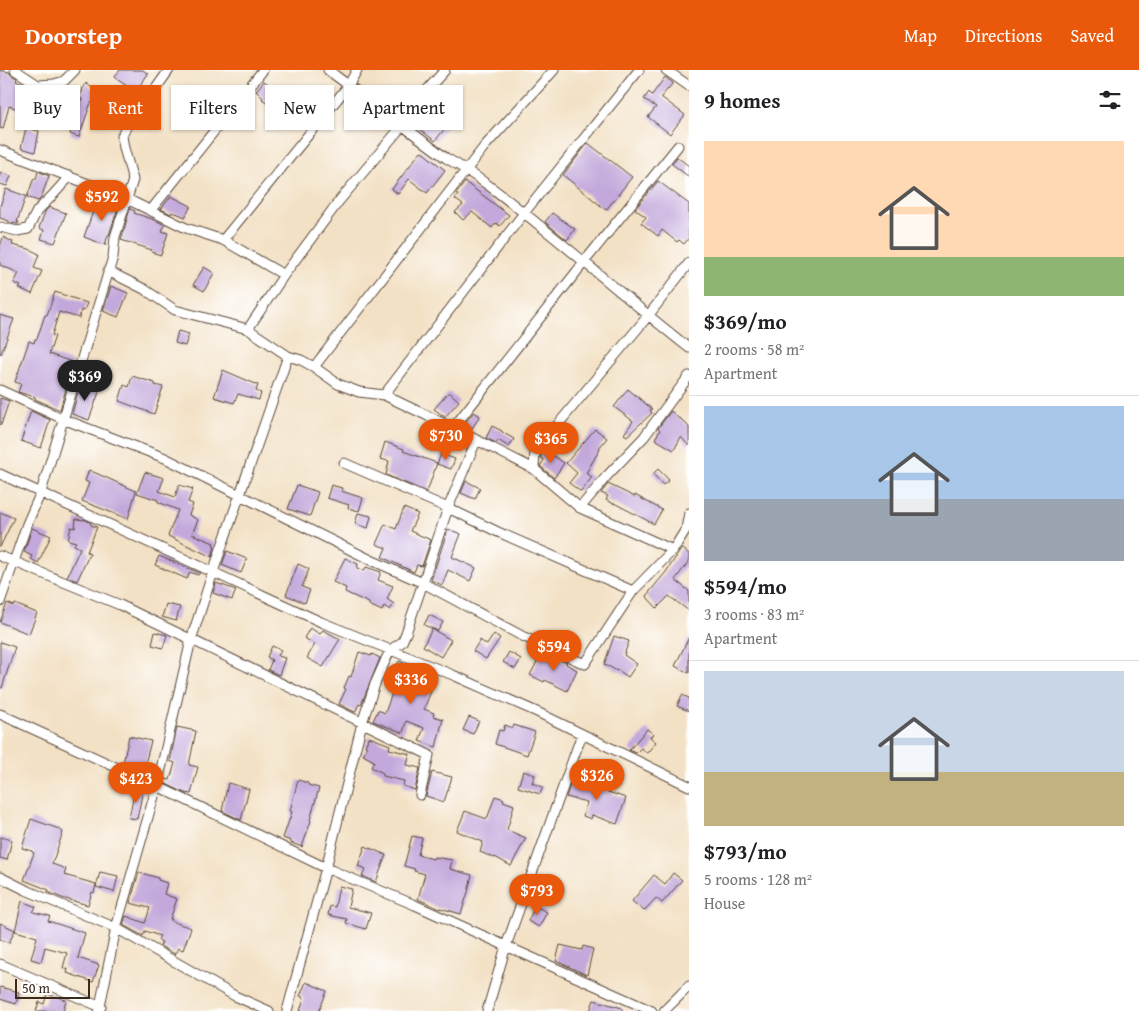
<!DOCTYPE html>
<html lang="en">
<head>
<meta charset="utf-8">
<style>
	body { margin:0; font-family:"Gentium Book Plus",serif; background:#f2f2f2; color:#202124; height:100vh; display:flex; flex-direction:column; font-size:19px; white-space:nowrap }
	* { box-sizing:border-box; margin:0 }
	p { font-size:16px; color:#757577 }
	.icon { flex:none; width:28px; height:28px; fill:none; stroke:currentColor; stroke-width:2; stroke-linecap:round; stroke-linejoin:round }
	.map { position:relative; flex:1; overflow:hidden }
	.drawer { display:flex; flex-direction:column; background:#fff; width:450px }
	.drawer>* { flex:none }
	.banner { position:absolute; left:15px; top:15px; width:475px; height:45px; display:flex; gap:10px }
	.scale { position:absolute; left:15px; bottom:12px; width:75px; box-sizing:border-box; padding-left:5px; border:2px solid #3b2a1e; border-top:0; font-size:14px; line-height:18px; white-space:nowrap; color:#3b2a1e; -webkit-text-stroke:4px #fff; paint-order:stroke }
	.price { position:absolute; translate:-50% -42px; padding:0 11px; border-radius:18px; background:#ea580c; color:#fff; font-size:16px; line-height:32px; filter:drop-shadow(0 1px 2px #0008) }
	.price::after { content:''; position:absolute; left:50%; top:30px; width:15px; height:11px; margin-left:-8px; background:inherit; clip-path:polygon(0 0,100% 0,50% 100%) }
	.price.active { background:#222; color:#fff }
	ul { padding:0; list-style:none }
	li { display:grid; align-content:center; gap:10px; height:265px; padding:0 15px }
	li+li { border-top:1px solid #e0e0e0 }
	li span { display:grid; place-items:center; height:155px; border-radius:0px; color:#555 }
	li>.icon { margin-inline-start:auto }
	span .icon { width:90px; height:90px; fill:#fffc; stroke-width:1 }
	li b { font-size:21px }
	h2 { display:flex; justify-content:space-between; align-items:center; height:60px; padding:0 15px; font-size:21px }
	.chip { padding:0 18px; border-radius:0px; background:#fff; box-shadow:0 1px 4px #0004; font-size:18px; line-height:45px }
	.chip.active { background:#ea580c; color:#fff }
	header { display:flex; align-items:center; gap:30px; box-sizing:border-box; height:70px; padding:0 25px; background:#ea580c; color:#fff }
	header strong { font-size:24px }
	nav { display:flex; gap:28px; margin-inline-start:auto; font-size:18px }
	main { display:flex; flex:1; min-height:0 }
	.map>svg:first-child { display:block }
</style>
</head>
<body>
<header>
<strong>Doorstep</strong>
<nav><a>Map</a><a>Directions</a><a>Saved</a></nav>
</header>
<main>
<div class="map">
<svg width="689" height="941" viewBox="0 0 689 941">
	<rect width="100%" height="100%" fill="#fff"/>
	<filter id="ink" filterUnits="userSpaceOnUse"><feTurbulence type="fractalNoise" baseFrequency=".02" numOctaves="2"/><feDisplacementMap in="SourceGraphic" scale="10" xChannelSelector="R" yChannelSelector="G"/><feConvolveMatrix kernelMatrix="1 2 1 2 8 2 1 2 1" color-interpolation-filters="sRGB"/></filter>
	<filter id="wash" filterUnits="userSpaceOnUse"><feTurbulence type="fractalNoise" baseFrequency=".0096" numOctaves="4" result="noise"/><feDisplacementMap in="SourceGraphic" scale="20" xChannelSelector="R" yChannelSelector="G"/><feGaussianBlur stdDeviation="1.12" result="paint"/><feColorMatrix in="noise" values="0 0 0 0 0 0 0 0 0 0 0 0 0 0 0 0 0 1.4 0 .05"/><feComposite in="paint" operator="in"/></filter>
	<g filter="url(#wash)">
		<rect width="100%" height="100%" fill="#f3e1c5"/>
		<g id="blocks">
			<!-- building -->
			<path fill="#c3a9db" d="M0,0L9,2L11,5L17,8L16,11L24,13L29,17L22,40L9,36L3,59L0,58Z
				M120,0H143L148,4L135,22L114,7Z
				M665,7L673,13L661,27L685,45L670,64L648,47L656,37L644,29L649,22L652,25Z
				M264,11L285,27L276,39L262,29L263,28L256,21Z
				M86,13L99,24L90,35L79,67L70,64L75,47L77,48L82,29L78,27L83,21L82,20Z
				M426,33L450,52L435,71L412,53Z
				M26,58L39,61L35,82L21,78Z
				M588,73L632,107L606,140L563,105Z
				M421,81L445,100L427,123L409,109L398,124L392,119Z
				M677,87L689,96V107L672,94Z
				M38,101L49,106L41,128L38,131L27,127L34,108L36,109Z
				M0,102L11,106L7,116L0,114Z
				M658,111L689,134V168L684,174L679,170L677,172L662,160L658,166L641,153L646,147L635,139Z
				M465,112L509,145L500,156L496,153L492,158L472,142L463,150L455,142L463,135L455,129L458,125L456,124Z
				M6,119L26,126L17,152H19L18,154L9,153V151L0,148V136Z
				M171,126L191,136L185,147L176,143V144L172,142L171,144L161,139Z
				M110,130L118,133L117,134L119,135L109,165H108L105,175L84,167L96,133L108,137Z
				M49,137L66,143L55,173L41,169L44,160L39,158L45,142Z
				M130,139L135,141L134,143L155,150L165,155L162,161L168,163L161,185L151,182L152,180L121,170Z
				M552,143L575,159L567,170L545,152Z
				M3,167L13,172L12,175L29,179L39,184L34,198L42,201L32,224L19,218L21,216L14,213L19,203L0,195V177Z
				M204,197L214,203L204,221L193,215Z
				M111,216L128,223L118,247L103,241Z
				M55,222L87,233L84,241L81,240L79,248L59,242L52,265L55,266L49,284L72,292L65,310L68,311L60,340L35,329V327L18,322L21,314L15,312L29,271L34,273L35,269H37L45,245H47Z
				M0,245L14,249L1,284L0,283Z
				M178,261L189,264L185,276L175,273Z
				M223,300L258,315L256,321L261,323L259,330L238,324L234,333L214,327Z
				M132,306L155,313V315L163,317L154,344L119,331L124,315L129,317Z
				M80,315L99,322L89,350L72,344Z
				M628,319L652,339L650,340L652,343L627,366L624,364L633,351L614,337Z
				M449,322L459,331L445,347L434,339Z
				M0,328L9,331L1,355H0Z
				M31,341L50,350L41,378L21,371Z
				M671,341L679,349L680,348L689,357V376L681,367L674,380L655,369L660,360L658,358Z
				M474,342L480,346L471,360L463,356Z
				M492,356L502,361V362L514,369L509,377L498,370L496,373L486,368Z
				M595,359L607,368L599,378L600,379L586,403L592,407L581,422L569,413L577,403L566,393Z
				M385,372L404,379L403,381L437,393L427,422L386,405L389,391L380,389Z
				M545,380L564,393L554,408L540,396L544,390L541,388V386Z
				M441,384L455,389L451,399L437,394Z
				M658,399L669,410L663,415L653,404Z
				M89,400L136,421L128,449L82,431L89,413L85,411Z
				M145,402L164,408L159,421L175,427L179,415L193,419L188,432L193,434L189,445L198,450L192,464L214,473L213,475L215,476L212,487L168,466L178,440L158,432V430L137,423Z
				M466,411L480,418L475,429L461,423Z
				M608,414L635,427V425L662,440L654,454L614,433V434L606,430L608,426L601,423Z
				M297,415L318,422L310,446L288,439Z
				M331,415L342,418L341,421L363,428L359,441L348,438L349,435L327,428Z
				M404,438L418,444L410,461L431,470L422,496L417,495L414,502L382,487L386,478L376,474L385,454L396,459Z
				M0,442L14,448L0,477Z
				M358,443L371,446L368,458L355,454Z
				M76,449L86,450L91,453V455L97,457L87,482L90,483L77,511L67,507L80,478L74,475L76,472L68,470L71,457L75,458Z
				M32,458L51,466L38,493L31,489L32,486L24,482Z
				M448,459L461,464L452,487L476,498L470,511L448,500L442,515L431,510Z
				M682,478L689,484V491L675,510L689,521V541L669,526L657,538L646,526L666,502Z
				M227,481L247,489L241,503L222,495Z
				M159,486L200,503L198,505L190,502L187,509L155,495Z
				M345,488L358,494L357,498L364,501L366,497L381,502L378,510L393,516L387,529L394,534L390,540L384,536L382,541L369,535V533L345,522L346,518L333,512Z
				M298,494L309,499L302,517L310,520L305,533L286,525Z
				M216,513L236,520L232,530L213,523Z
				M7,533L14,536L15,534L37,543L29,564L0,552Z
				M166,534L180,537L176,551L162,547Z
				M429,545L443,552L438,561L424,555Z
				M310,558L320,564L323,560L340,569L323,597L307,588L315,574L304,568Z
				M432,559L451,570L441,587L423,576Z
				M155,562L167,565L163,578L152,575Z
				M494,564L500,568L486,589L473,581L480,570L487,575Z
				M614,566L629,571L624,585L637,594L628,607L618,600L617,601L610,597L604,595Z
				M689,567V603L675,596Z
				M0,572L15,577L2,618H0Z
				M272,576L281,580L278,586L285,588L279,605L268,600L272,590L267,587Z
				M359,582L371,586L372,584L380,588L361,635L359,634L355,642L339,634L346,619L344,618L349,606L351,607Z
				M509,582L521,589L515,599L503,592Z
				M542,583L567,593L566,594L577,600L567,621L545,610L544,612L530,605Z
				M399,591L406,594L405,596L436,609L424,639L434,643L433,646L443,649L436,677L419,671L424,658L406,651L403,663L373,651L378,640L385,643L398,606L393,604Z
				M682,625L689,628V641L677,636Z
				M469,647L479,651L473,664L463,660Z
				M505,655L513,658L514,655L535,662L527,685L495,674L499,660L503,661Z
				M177,657L196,661L189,695L198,697L191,724L185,723L164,713L165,709L170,710L175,693L170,691Z
				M647,659L653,664L650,667L656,672L647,683L641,678L636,683L629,680Z
				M129,666L151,671L144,698L123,693Z
				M369,667L390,675L389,679L410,684L407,695L420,698L415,720L403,716L404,711L383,706V703L371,697L374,691L363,685L367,677L365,676Z
				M523,701L535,705L532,713L543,717L540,724L518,717Z
				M432,702L452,707L444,732L426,726Z
				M573,708L581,710V713L626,728L617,754L592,745L591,749L583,746L587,732L566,727Z
				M298,710L308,713V715L319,718L310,750L311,751L302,777L291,773V771L283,768L292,742L290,741Z
				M228,713L249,719L241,750L222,741Z
				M135,718L143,720L137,749L129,748Z
				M495,726L504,729L503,731L514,735L507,760L526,768L511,796L495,787L494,788L480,782L483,772L457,761L465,741L487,749Z
				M31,749L59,759L63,762L52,794L66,799L64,805L96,814L94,823L92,822L88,835L62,828L48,822L49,820L24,810L34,783L32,782V781L22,778Z
				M412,766L422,768L418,785L433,789L434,787L452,790L450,799L472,805L468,822L461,844L440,838V839L418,829L425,804L414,801L415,799L404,796Z
				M0,767L12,770L7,790L0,788Z
				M365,776L386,785L376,812L362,806L366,799L358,796Z
				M100,802L118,806L114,822L96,817Z
				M139,802L158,808V810L167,813L164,824L177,829L170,849H172L171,851L191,858L183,880L178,878L175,884L160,876L162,872L158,870L160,866L145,861L143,866L123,855L126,846L145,853L150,838L130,833Z
				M673,803L682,810L662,833L656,828L644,841L632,831L654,805L665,814Z
				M339,816L352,819L348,837L371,843L366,859L346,853L347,849L328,845L330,836L335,837Z
				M22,831L36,837L33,842L50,846L48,851L85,863L78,888L99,895L93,912L67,903L68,899L63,898L67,883L45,877L41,892L31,889L37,867L15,861Z
				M535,836L547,842L539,857L528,851Z
				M0,853L15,860L9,873L0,869Z
				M560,875L582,880L583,876L593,879L587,905L556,891Z
				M306,912L327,921L319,941H300L304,928L300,926Z
				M0,917L19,922L16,934L0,929Z
				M47,924L66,930L63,941H36L39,932L44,934Z
				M594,930L622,938V941H590Z"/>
		</g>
	</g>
	<g filter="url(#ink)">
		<use href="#blocks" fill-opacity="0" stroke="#574537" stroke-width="1"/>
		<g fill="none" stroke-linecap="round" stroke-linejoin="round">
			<defs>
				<path id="street" d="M15,0L38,15L54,14L64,11L75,0
					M328,0L446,88C479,106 509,131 539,155C589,195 638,238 689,278
					M666,0L689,16
					M0,80L127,129L186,158L223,170L284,205
					M151,140L263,0
					M0,157L17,161L28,159L37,141L52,126L70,106
					M223,170L348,16L357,0
					M108,201L144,219L175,240L248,259L288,286L301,290L314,297L338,314L359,322L384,325L453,358L534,399L580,438L673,480
					M248,259L284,205L339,131L402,56L428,19L445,0
					M314,297L484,77L554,0
					M0,320L63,349L165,388L371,490L423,513L522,566L585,594L633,521L673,480L686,459L689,443
					M384,325L524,143L639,0
					M453,358L585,191L678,76
					M344,393L448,438L498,462L633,521
					M534,399L535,382L648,246L689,193
					M0,404L321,552L453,605L537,642L689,716
					M580,438L606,407L644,367L689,306
					M0,486L120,535L429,685L420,725
					M0,532L27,454L41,422L113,187L115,167L133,110L124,78L122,66L128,53L147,31L169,0
					M0,644L157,716L326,798L415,835L506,876L582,664
					M0,807L26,820L116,858L235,926L269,941
					M0,894L101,937
					M99,941L116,858L157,716L191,570L213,502L288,286
					M287,941L326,798L362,653L375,614L390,580L402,572L406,563L448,438L476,371
					M487,941L506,876L652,941
					M664,941L689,916"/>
			</defs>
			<!-- street casing -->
			<use href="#street" stroke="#574537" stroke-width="11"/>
			<!-- street -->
			<use href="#street" stroke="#fff" stroke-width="9"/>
		</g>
	</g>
</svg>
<div class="scale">50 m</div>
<b class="price" style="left:102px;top:152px">$592</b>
<b class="price active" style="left:85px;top:332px">$369</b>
<b class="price" style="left:446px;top:391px">$730</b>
<b class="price" style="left:551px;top:394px">$365</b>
<b class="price" style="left:554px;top:602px">$594</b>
<b class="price" style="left:411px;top:635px">$336</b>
<b class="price" style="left:597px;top:731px">$326</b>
<b class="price" style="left:136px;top:734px">$423</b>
<b class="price" style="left:537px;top:846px">$793</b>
<div class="banner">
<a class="chip">Buy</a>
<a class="chip active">Rent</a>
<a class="chip">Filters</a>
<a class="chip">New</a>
<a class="chip">Apartment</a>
</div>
</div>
<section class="drawer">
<h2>9 homes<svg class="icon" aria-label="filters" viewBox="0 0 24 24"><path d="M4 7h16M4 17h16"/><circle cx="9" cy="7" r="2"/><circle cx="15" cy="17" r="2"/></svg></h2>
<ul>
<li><span style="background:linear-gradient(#ffd9b3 75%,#8fb573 0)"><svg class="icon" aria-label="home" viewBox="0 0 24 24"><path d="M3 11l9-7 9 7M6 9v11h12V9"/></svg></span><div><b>$369/mo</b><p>2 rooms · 58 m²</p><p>Apartment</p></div></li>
<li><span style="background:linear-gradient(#a9c7e8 60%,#9aa5b1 0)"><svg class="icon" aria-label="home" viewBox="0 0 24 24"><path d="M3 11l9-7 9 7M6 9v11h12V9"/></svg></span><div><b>$594/mo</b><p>3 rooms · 83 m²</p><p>Apartment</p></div></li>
<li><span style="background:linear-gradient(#c9d6e8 65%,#c2b280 0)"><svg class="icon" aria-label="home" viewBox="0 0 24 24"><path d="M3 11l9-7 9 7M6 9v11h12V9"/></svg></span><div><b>$793/mo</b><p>5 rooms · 128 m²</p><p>House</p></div></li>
</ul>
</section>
</main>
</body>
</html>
